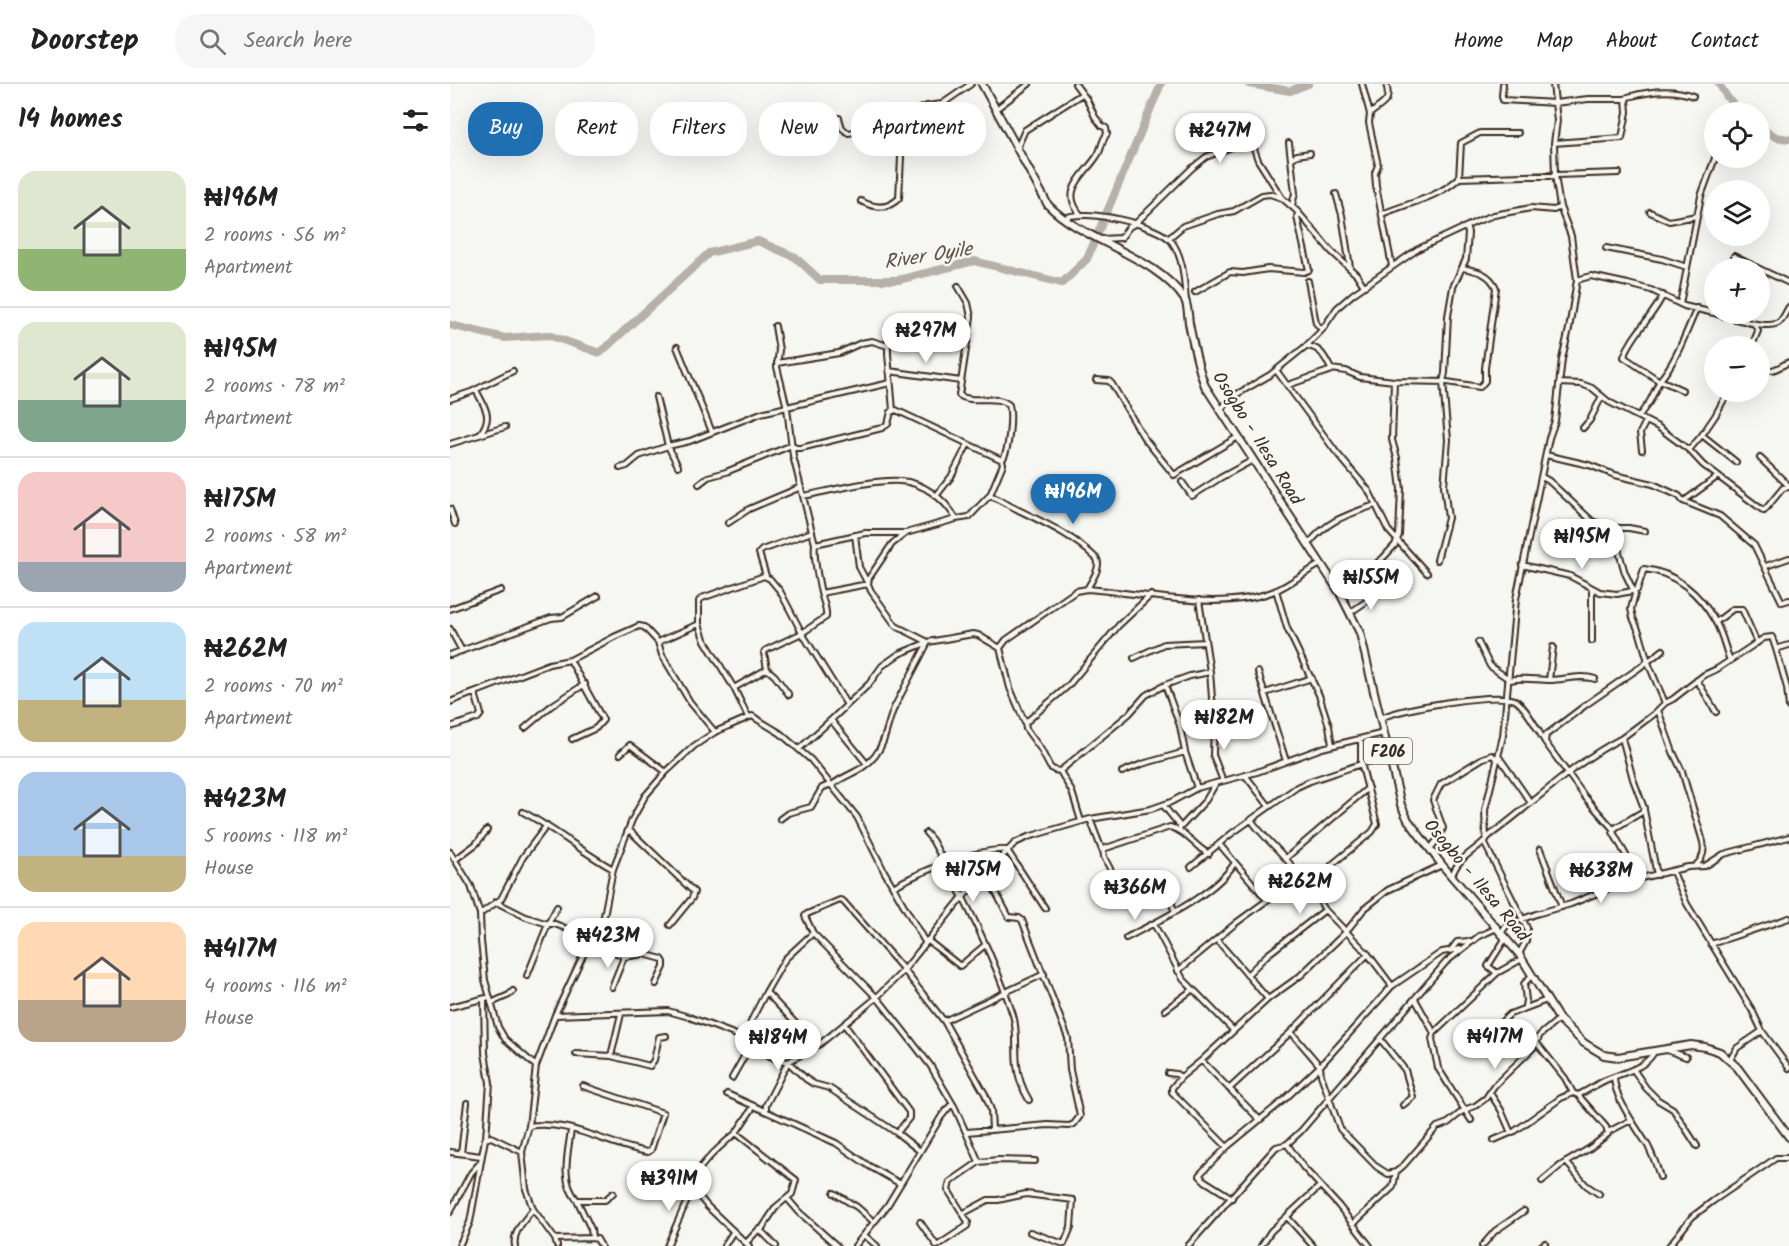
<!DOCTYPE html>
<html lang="en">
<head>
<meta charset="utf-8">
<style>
	body { margin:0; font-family:Kalam,sans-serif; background:#f6f6f6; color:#222; height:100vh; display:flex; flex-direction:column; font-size:22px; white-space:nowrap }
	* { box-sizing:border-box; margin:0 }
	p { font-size:20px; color:#767676 }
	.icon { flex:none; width:33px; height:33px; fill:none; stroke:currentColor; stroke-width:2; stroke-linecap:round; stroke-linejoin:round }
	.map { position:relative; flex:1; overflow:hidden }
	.side { display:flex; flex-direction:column; background:#fff; width:450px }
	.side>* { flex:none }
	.banner { position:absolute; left:18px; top:18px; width:570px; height:54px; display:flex; gap:12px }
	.buttons { position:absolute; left:1254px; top:18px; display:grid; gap:12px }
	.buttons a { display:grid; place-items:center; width:66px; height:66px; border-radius:50%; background:#fff; box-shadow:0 6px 24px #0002; font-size:30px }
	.price { position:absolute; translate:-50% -51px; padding:0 14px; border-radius:21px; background:#fff; color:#222; font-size:20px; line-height:39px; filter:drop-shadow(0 2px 3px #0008) }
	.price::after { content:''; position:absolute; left:50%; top:36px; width:18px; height:14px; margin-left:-9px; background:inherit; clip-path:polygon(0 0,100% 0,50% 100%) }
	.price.current { background:#1f6fb2; color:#fff }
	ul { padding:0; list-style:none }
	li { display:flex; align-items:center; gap:18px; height:150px; padding:0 18px }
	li+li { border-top:2px solid #e0e0e0 }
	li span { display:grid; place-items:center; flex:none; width:168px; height:120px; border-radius:18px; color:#555 }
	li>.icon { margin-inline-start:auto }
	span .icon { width:72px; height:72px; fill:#fffc; stroke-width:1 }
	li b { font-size:26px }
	h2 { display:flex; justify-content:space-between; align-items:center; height:72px; padding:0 18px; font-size:26px }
	.tag { padding:0 21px; border-radius:24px; background:#fff; box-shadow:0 6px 24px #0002; font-size:21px; line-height:54px }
	.tag.current { background:#1f6fb2; color:#fff }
	header { display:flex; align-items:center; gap:36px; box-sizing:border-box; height:84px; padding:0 30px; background:#fff; border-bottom:2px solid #e0e0e0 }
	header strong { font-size:28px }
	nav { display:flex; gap:33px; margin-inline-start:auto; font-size:21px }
	.search { width:420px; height:54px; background:#f6f6f6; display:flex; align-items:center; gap:15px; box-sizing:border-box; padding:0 21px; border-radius:24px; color:#767676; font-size:22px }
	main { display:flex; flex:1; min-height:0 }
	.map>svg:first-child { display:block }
</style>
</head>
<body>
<header>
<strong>Doorstep</strong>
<div class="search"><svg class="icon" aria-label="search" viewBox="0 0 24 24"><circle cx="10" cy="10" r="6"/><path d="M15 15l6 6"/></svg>Search here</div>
<nav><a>Home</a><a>Map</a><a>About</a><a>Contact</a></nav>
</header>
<main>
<section class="side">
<h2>14 homes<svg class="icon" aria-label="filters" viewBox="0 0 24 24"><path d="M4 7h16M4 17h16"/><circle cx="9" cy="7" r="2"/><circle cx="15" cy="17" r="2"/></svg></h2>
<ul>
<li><span style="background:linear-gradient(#dfe7d0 65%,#8fb573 0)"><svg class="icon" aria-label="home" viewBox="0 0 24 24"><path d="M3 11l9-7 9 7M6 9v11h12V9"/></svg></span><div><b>₦196M</b><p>2 rooms · 56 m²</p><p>Apartment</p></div></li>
<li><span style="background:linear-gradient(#dfe7d0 65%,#7fa58c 0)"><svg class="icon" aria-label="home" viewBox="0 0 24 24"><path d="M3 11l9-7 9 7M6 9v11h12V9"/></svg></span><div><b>₦195M</b><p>2 rooms · 78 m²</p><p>Apartment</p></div></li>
<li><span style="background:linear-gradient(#f6c9c9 75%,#9aa5b1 0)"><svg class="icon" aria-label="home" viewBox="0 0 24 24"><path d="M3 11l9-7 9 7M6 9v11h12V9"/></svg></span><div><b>₦175M</b><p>2 rooms · 58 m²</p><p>Apartment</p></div></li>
<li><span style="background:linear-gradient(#bfe0f5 65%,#c2b280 0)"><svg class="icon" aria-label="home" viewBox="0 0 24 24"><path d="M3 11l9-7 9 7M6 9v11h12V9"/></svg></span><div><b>₦262M</b><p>2 rooms · 70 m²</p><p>Apartment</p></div></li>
<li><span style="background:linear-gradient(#a9c7e8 70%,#c2b280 0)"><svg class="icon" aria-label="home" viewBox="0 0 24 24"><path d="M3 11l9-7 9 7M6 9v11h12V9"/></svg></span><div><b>₦423M</b><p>5 rooms · 118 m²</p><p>House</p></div></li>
<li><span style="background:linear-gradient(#ffd9b3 65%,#b9a48a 0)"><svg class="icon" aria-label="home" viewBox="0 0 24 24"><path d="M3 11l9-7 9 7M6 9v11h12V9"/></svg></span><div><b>₦417M</b><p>4 rooms · 116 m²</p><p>House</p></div></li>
</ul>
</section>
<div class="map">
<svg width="1339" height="1162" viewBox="0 0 1339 1162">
	<rect width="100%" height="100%" fill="#f6f6f2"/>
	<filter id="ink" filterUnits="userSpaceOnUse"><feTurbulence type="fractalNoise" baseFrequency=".0167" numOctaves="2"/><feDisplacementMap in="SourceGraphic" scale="12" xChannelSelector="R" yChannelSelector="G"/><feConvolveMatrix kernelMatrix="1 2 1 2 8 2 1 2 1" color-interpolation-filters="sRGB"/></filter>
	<g filter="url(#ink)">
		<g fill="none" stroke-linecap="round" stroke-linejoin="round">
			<!-- river -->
			<path stroke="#b6b0a9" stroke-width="8" d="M799,0L840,7L858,0
				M1269,0L1277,13L1290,28
				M1310,43L1326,53L1339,55
				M0,241L55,254L98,251L150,269L259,169L308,157L345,173L370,196H448L524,177L612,199L637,175L711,0"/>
			<defs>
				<path id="street" d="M625,0L637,16L645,33L652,42L656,44L657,50C651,57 652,65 647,72C634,92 610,106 630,130
					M912,0L920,30L919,39L928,81L925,89L926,102L942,182
					M1053,0L1052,12L1053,16L1105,19L1138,15H1176
					M546,25L579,0
					M920,30C932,19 942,19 936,0
					M389,34L392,44L398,49L418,46L477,22L492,20L521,0
					M839,59L845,109L842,121
					M1104,59L1172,54L1177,28L1176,15L1178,13C1199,7 1222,4 1243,12
					M567,64L575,46L632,10
					M841,75L847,71L860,69
					M1009,94L1011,59L1030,49H1068
					M886,110L892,131L900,183
					M411,117C424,124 438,126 449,114L453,32
					M1200,128L1219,137L1247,132
					M932,130C958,119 988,114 1009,94L1169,89
					M615,134C632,124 709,140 722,158C734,175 734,196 736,217
					M719,154L733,142L768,130L784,127L812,111L820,110L832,114
					M650,155L671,154L679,143L686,139L741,85L756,73L799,56L802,59L808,76L832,114L848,128L881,167L907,191L914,202
					M1156,164L1212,175L1237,183
					M1284,172L1308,184
					M1310,185L1339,199
					M1127,196L1141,192L1178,200L1201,206L1234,222L1264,229
					M858,197L866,239L872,246
					M508,202L518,219L521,233L509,311C523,321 546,309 559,321C562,332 559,368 552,376
					M745,208L780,188L793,189L818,185L854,188L859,186L847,133L848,129
					M1213,211C1203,233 1182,250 1174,273L1208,296H1210C1227,276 1236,248 1247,224
					M1230,220L1251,112L1265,74
					M1267,230C1280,233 1315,246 1328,239C1333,236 1336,227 1339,223
					M325,242L329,266L327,283L337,324L343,372L365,460
					M438,243V270L443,326
					M857,262C872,264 875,274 881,285L896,287L910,293L944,297L997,298L1030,303L1035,297V284L1046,204C1040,189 1027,187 1013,184
					M1302,262L1308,247L1305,241
					M227,263L262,348
					M327,279L389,269L411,259L422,257L438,262
					M1310,282C1321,291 1328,283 1339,278
					M826,286L886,368L919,407L938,446L977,489
					M439,287L511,297
					M646,296L659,297L662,300L694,354L724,391L788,353
					M1109,299L1131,300L1142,304L1159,318L1208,343L1239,366L1252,351L1286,378
					M838,301L882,286
					M26,306C35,324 44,333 29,351
					M206,313L218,362L228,382
					M0,315L21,308L63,287
					M770,326L782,313L820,291L856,262L872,246L887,224L903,210L968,165L1030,136L1044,131L1081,124L1104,126L1110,123
					M1189,332L1200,317L1210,296L1232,306
					M1133,344L1140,336L1152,312
					M1252,351L1265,332L1278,308
					M0,360L55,343
					M1192,366L1190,349L1196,337
					M1239,366L1253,381L1314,427L1333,404L1339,403
					M1096,371L1139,381L1165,391L1203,400L1229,412L1233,417L1270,432L1304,461L1332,518L1339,516
					M1310,374L1338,401
					M170,384L177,382L189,372L218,362L240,357L311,329L440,299
					M1092,393L1099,397L1142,437L1160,444L1163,447L1175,489L1185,510L1181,525L1183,534L1190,550L1199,581L1215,619L1204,630L1172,654L1183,695L1194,724L1192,728L1165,744L1163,748L1177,773L1184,796
					M732,398L742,412L770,394L803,376
					M249,400L258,393L276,388L342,361L346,364H351L432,344L438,340L441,328L446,326L552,376L553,380L540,411L519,433L506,435L456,449L442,460L419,494L418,500L421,507L446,542L478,558C467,580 455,602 444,624C437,640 436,658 425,672C411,689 397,689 382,701
					M540,411C578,433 614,443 647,475C651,484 642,496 637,505
					M353,412C380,407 424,395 450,397C473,398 495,415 506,435
					M486,412L501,393L518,360
					M1234,417L1267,393
					M0,425L5,440
					M278,439L299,425L351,403
					M1160,444H1179L1195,447
					M858,461C877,436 897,431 925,421
					M987,476L998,434L994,402L998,356L993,298L995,289L998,232L1003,203L1016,175L1018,149L1017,145L1014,144
					M1072,481L1120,492L1150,508L1167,510L1187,506L1194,485C1225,488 1250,510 1265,537C1272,548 1275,564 1280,577
					M1316,482L1339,474
					M316,492L309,469L312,466L362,448
					M826,506L837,544L869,611L879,642L882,661
					M371,509L418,500L409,483L405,451
					M891,509L933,474L945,461L949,451L951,405L947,374L942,356L944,297
					M749,516L760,588L764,640L763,671L773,697
					M0,525L51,506
					M901,528L930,508
					M1266,538L1283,525H1292L1307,559
					M0,545L12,567
					M1142,557V504
					M208,558L249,540
					M1028,558L1040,582L1060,596C1073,593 1086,596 1100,596C1114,596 1131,590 1145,595
					M1326,565L1337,604L1339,623
					M0,571L101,534L112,533L148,512
					M684,574L714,560L755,558
					M120,576L153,636L146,644L122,655
					M808,588L836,677
					M1099,596L1103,563
					M1247,596L1266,628
					M715,601L740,592L760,588
					M284,604L317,585
					M815,609L862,594
					M339,611L325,592L317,585L314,569L316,566L352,549L376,533C377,524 373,517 371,509C368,494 363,474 365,460L415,449H455
					M0,618L99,580L120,576L164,553L189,542L194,543L208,558L212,571L240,618L265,648
					M1215,619L1223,615L1254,591L1267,585L1314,554L1322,553L1326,565L1339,561
					M1208,626L1223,668L1232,687L1253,758C1255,768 1253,775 1245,782
					M298,633L284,604L254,555L249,540V517L252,514L314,492L320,495L330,507L352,549L397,621
					M931,634C952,624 1044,608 1065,616C1074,620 1089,648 1095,658
					M575,639L560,604L550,564L556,556L626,507L637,505C695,509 772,529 827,506C842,499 855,488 871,480
					M0,643L28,634L31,630L25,609
					M75,644L101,622L135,600
					M349,665L381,636
					M170,670L180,661L216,688
					M1049,673L1081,719
					M417,680L381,636L419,600L432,582L449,570L478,558L523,550L528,551L550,564
					M610,687L679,630L696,611L715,601L730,642L735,668L747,704
					M672,688L692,680L735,668
					M795,691L819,722
					M713,721L730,742
					M1194,726L1207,791
					M73,728C105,745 132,768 163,785
					M330,735L338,729L361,723L372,704L381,700
					M640,735L652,766
					M631,737L622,708L610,687L604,686L600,683L590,664L576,645L575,639L618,602L669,541L701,511
					M802,737C816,757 837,771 849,793
					M179,746L244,808L242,814L220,841
					M728,746L756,716L766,699
					M1164,746L1135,713L1095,658L1096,651L1137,620L1189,584L1213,566
					M476,749L482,756C513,812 543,869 563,931C568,947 565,965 567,981C568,992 573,1006 579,1016
					M1036,756L1035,726L1053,652L1066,515L1099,354L1105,337L1112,275L1119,245L1127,196L1121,152L1110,123L1105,91L1104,59L1107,37L1103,0
					M1034,758L1077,844L1076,857L1069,870
					M770,761L817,816
					M980,765L990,752L993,744L983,716L991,700L1033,674L1042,671L1047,675
					M1090,765L1112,823
					M0,768L21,802L30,830L31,857L35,896L48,943L55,955L86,982
					M836,774L918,704
					M6,775L26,760L37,746
					M741,783L781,750L847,703L860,697L938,671
					M1223,788L1237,820L1302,926L1312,947L1339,984
					M1002,792C1008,772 1027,767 1039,752C1083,720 1123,679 1172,654
					M670,801C684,809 692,799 706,796L719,813L725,828
					M443,803C469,788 528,764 557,766L595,824
					M861,803L885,778L922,748L927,740L911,679V655
					M661,815L666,811L670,804L654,773L653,765L720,743C736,747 745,763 759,770
					M46,818L76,833L98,840L107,823
					M30,830L51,815L73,773L97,741
					M704,840L733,895L783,946
					M1051,849L1057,841L1086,830L1121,820L1174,798L1238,783L1255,782L1274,770L1339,753
					M676,854C709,836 763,812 784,780
					M477,856L510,882L535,861
					M767,856L818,915
					M1261,860L1339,834
					M1001,866L1007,858L1019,857
					M728,887L786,839L849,793L861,803L875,826L918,870L942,902
					M1047,889L1038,882L1055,855
					M797,891L817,871L875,826
					M77,892L98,840H105L142,855L174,873L194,870L212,875L214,878V883L206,900
					M162,903L174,873
					M34,915L35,969L40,999L36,1054
					M965,915L984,949
					M41,919L59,911L63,907
					M1075,922L1076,916L1074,900L1082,891
					M0,923L36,914
					M715,926L742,906
					M105,931L218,927L239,933L289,952L300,962
					M494,937L594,890
					M394,940L459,1028V1034L447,1049L470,1067
					M841,948L870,982L871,991L890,1045L927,1083L938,1090L946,1088L954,1081L987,1043L998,1039L1014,1026L1025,1022L1036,1014L1044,1002L1083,964L1090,951L1109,935
					M295,956L302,935L316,908
					M931,956L955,986L963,1013L953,1021
					M1086,958L1115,994L1123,1009
					M1025,963L1060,930L1097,916
					M360,964L350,944L316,908L335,875L363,849
					M1217,966L1236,973
					M126,970L161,972L171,930
					M161,972L200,982L204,976L209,953L216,952
					M1280,976L1287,964L1312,947
					M752,977L810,1036
					M1183,985L1196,1004L1208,1016L1223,1025L1247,1062
					M718,989L726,990L731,993L752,976L818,915L850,892L895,849L914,825L938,806L992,781
					M731,993L722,1004V1008L777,1063L751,1089L750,1092L755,1097L782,1114
					M1164,993C1164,1014 1187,1044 1198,1062C1203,1072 1207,1082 1210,1093
					M282,994L300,962L326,975L338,978L370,960L426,914L454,886L511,815L565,759L578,753L640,735L701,725L721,718L747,704L807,688L872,664L934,649
					M779,1005L841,948L918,870
					M1040,1009L1051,1026L1061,1049
					M277,1010L304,1022
					M1128,1011C1139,1006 1148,999 1158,995C1174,988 1196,984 1204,968
					M504,1022L480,981L452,945L430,917L363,849L355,832L357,830L390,816L393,817L454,886L494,937L535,1010L541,1026L542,1046
					M316,1027V1021L338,978L356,995L364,1000L379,1004L447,1049
					M1021,1036L988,984L982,955L984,949L1047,889L1072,875
					M79,1042C119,1035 159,1062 198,1068L201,1066L213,1029L133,1002
					M121,1046C118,1069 110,1097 127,1116
					M517,1048L598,1041L619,1042L624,1040L630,1032L620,986L618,954L572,836L569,834L559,833L536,790
					M1158,1048L1181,1036
					M286,1049C270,1062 248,1081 240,1101L257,1122L299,1162
					M1044,1056L1065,1047L1111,1014L1123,1009L1128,1011L1156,1043L1158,1050L1140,1064L1110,1082L1092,1097
					M837,1060L853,1083L888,1121L920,1162
					M777,1063L835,1015L870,982L942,902L992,868L1011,865
					M0,1068L31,1072
					M11,1069L17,1019
					M1116,1078L1136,1101L1149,1110
					M384,1109L407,1123L424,1138
					M337,1114L342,1110L346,1096L286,1049L304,1022L386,1059L419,1082L449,1099
					M0,1128L21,1089L30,1079
					M514,1129L538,1116H548L576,1110L623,1116L621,1143L614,1160L580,1148
					M837,1133L863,1162
					M470,1138L487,1162
					M903,1140L943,1103L946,1088
					M311,1146L326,1123L337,1114L349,1128L387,1162
					M414,1151L427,1162
					M105,1155L142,1154
					M296,1159L309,1145L326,1162
					M9,1162L20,1138L35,1055L41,1053L72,1068
					M65,1162C62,1148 75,1136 83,1125
					M107,1162L105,1155L83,1125L76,1105L72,1068L79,1042L86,982L91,969L105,931L135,867L153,837L163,785L182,736L195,712L216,688L244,662L265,648L302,632L330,649L361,676L407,733L434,787L475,858
					M151,1162L147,1155L142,1154L141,1145L127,1116H155L163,1109
					M217,1162L243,1103
					M274,1162L283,1148
					M405,1162L437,1122L491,1033L500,1022H504L506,1026L529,1078L548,1076L585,1077
					M487,1162L517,1142L518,1138L498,1106L500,1098L529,1078
					M738,1162L826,1063L837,1060L851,1047L996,878L1029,852L1047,844
					M811,1162L821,1147L870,1102
					M1032,1162L1045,1147L1074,1127
					M1091,1162L1095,1159
					M1219,1162L1242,1133L1263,1117L1326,1074H1339"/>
				<path id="primary" d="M532,0L598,121C634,158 707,172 735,216C738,222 738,232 739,239C743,260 747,281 755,302L890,509L910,549L951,721L958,736L992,781L1069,870L1109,935L1134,959L1154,971L1168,973L1241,961L1255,963L1270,968L1287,983L1339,1053"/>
			</defs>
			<!-- street casing -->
			<use href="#street" stroke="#3b2a1e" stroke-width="8"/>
			<!-- primary casing -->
			<use href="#primary" stroke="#3b2a1e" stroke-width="10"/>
			<!-- street -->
			<use href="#street" stroke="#f6f6f2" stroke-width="4"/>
			<!-- primary -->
			<use href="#primary" stroke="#f6f6f2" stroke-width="6"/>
		</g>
	</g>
	<g text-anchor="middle" stroke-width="5" stroke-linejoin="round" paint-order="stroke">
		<!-- shield labels -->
		<rect fill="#f6f6f2" stroke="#73675e" stroke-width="1.5" x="914" y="654" width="48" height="26" rx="4.5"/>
		<g font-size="16" font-weight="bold" fill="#3b2a1e">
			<text x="938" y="673">F206</text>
		</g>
		<!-- street labels -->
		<g font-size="18" fill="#3b2a1e" stroke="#f6f6f2">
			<text transform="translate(808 354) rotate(58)" y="6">Osogbo - Ilesa Road</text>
			<text transform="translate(1027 796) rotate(50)" y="6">Osogbo - Ilesa Road</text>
		</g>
		<!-- water labels -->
		<g font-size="20" font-style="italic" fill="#605248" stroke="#f6f6f2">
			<text transform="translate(478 171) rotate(-9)" y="7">River Oyile</text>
		</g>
	</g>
</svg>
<div class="buttons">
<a><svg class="icon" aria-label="locate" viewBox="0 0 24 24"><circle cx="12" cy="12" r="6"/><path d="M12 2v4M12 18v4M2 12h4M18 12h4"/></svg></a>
<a><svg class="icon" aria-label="layers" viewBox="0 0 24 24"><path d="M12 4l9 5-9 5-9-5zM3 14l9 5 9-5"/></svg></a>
<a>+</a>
<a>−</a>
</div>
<b class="price" style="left:770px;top:80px">₦247M</b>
<b class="price" style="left:476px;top:280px">₦297M</b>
<b class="price current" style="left:623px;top:441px">₦196M</b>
<b class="price" style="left:1132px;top:486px">₦195M</b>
<b class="price" style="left:921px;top:527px">₦155M</b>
<b class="price" style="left:774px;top:667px">₦182M</b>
<b class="price" style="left:523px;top:819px">₦175M</b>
<b class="price" style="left:1151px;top:820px">₦638M</b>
<b class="price" style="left:850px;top:831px">₦262M</b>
<b class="price" style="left:685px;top:837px">₦366M</b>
<b class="price" style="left:158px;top:885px">₦423M</b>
<b class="price" style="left:1045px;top:986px">₦417M</b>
<b class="price" style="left:328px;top:987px">₦184M</b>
<b class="price" style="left:219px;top:1128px">₦391M</b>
<div class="banner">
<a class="tag current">Buy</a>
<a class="tag">Rent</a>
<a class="tag">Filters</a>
<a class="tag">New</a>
<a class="tag">Apartment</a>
</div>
</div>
</main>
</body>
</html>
